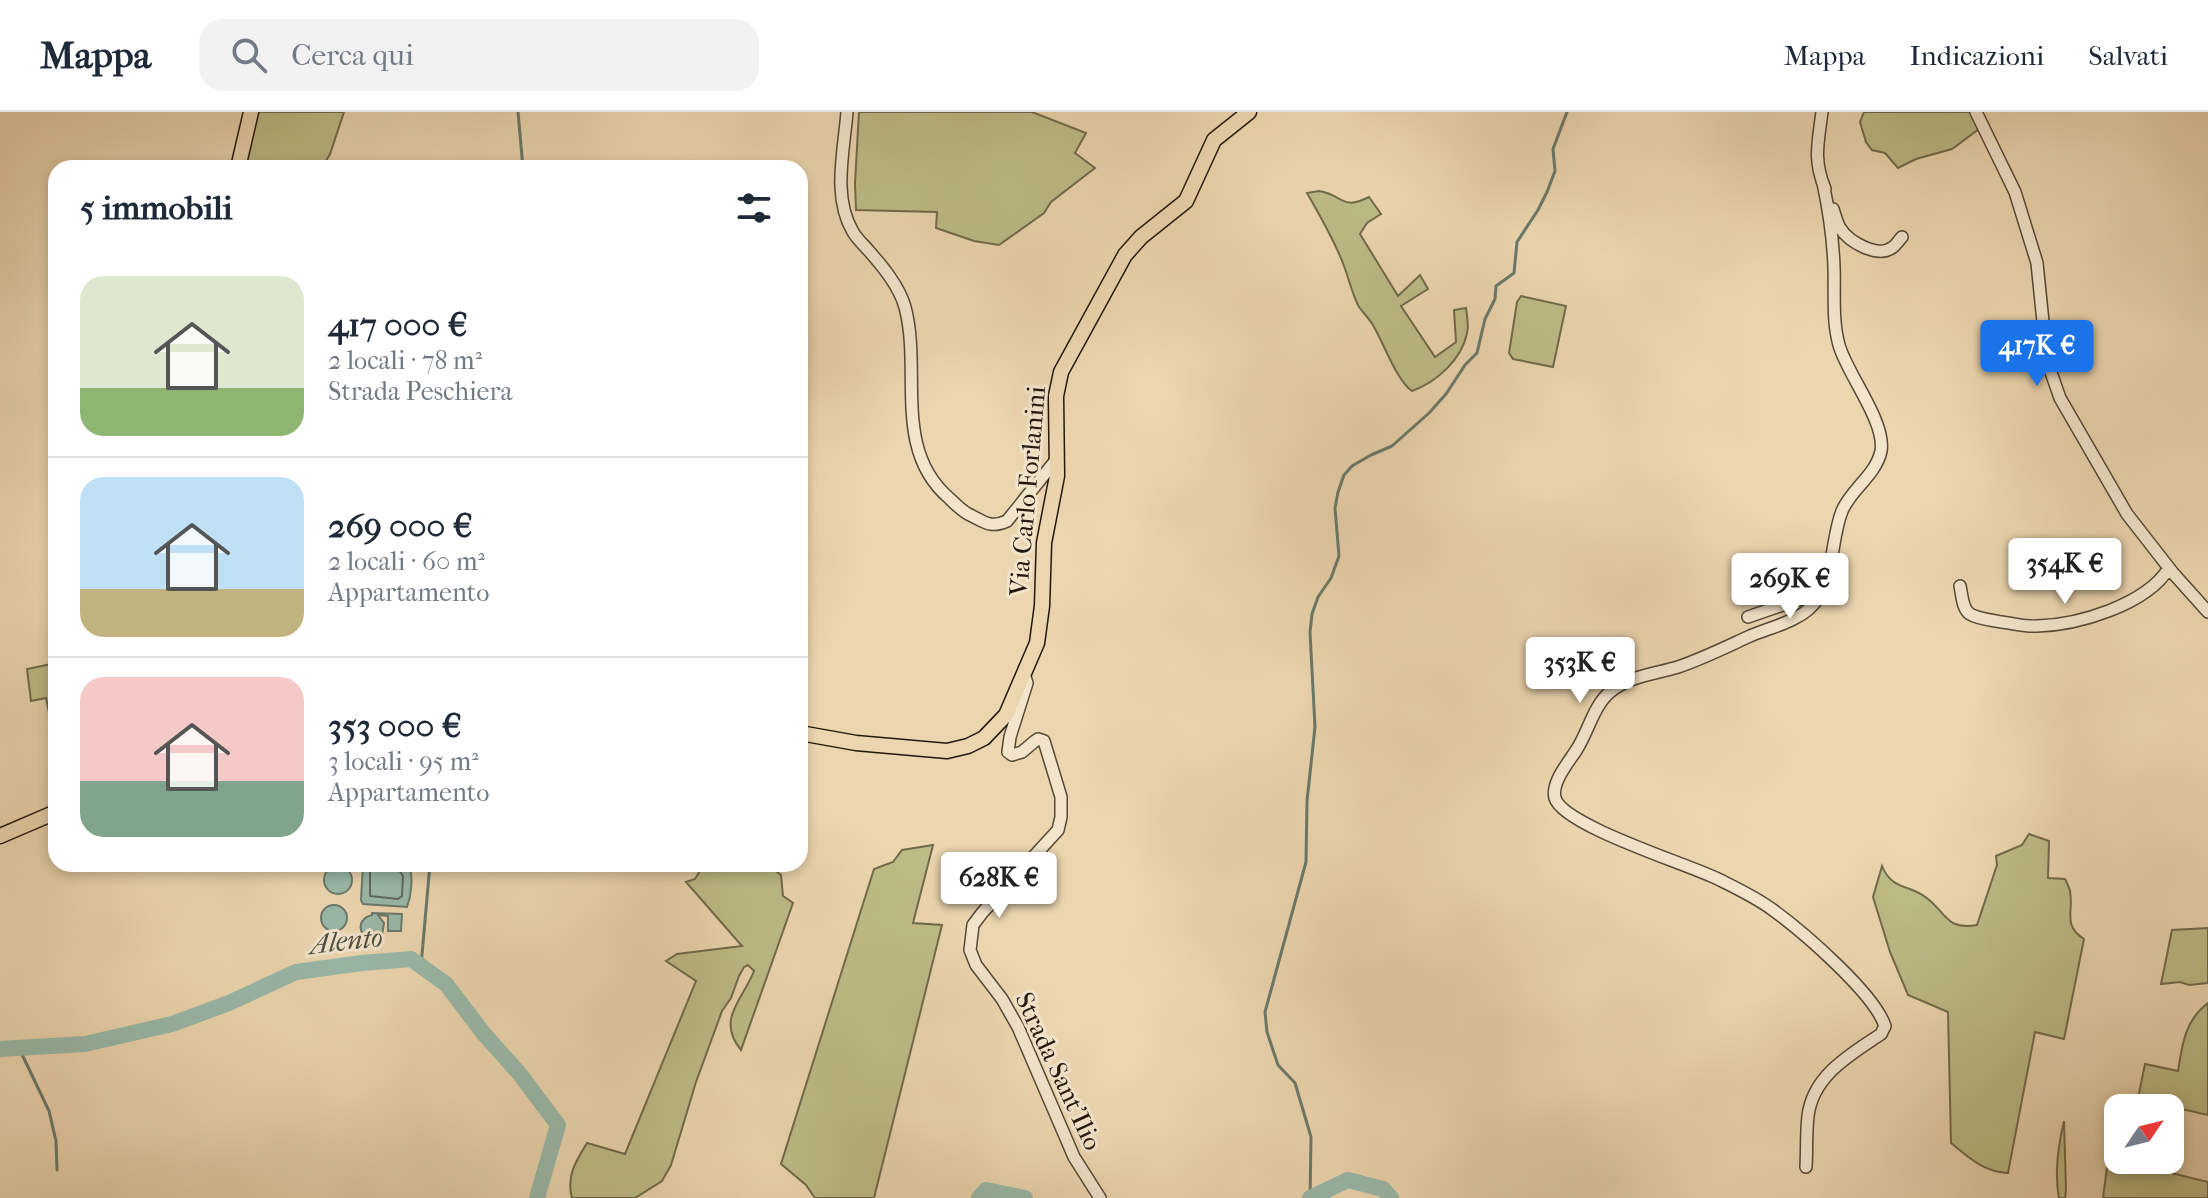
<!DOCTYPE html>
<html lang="it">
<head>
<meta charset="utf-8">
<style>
	body { margin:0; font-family:"IM FELL French Canon",serif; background:#f2f2f3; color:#1f2937; height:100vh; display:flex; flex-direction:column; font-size:30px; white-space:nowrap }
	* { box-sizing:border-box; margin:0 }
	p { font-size:26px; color:#747a83 }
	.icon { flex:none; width:44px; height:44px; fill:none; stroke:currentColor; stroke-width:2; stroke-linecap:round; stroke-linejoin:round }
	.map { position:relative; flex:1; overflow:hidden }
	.panel { position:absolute; left:48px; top:48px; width:760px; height:712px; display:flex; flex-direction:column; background:#fff; border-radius:24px; box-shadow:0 4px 12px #0003 }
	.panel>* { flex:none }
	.needle { width:52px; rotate:55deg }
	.tools { position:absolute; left:2104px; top:982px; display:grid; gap:16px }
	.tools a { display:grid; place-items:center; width:80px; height:80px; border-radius:16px; background:#fff; box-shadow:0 4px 12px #0003; font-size:40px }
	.price { position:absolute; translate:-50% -68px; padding:0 18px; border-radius:8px; background:#fff; color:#222; font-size:26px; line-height:52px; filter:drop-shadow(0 2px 4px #0008) }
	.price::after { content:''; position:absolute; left:50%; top:48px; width:24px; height:18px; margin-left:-12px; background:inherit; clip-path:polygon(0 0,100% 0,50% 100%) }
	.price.active { background:#1a73e8; color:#fff }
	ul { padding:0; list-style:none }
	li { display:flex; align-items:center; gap:24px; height:200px; padding:0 32px }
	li+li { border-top:2px solid #e0e1e3 }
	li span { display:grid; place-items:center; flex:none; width:224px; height:160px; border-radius:24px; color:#555 }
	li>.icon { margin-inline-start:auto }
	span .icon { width:96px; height:96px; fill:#fffc; stroke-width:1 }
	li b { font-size:34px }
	h2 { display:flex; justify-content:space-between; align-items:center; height:96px; padding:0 32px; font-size:34px }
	header { display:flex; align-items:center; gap:48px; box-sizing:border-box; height:112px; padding:0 40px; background:#fff; border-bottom:2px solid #e0e1e3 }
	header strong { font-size:38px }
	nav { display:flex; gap:44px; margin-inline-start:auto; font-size:28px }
	.search { width:560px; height:72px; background:#f2f2f3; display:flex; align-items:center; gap:20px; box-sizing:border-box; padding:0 28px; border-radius:24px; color:#747a83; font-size:30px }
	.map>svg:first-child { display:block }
</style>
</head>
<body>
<header>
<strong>Mappa</strong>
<div class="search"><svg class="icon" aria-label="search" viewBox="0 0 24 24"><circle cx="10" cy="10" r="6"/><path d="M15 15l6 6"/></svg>Cerca qui</div>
<nav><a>Mappa</a><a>Indicazioni</a><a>Salvati</a></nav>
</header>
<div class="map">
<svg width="2208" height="1086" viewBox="0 0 2208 1086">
	<rect width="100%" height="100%" fill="#ecd6b0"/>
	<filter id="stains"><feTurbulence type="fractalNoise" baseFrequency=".0025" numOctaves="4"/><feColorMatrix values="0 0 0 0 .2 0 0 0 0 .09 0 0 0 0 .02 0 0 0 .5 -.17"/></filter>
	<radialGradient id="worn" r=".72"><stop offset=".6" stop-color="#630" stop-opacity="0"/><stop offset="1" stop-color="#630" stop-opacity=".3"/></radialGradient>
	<!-- green -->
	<path fill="#bdbc87" stroke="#706a4a" stroke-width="2" d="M254,0H344L330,42L322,56H244Z
		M859,0H1032L1086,21L1075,41L1095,56L1051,90L1044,101L999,133L974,129L936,116L937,100L856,98L855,71Z
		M1864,0H1972L1979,17L1952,37L1916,47L1898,56L1885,41L1872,38L1866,30L1860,10Z
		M1319,79C1344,83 1341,99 1369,85L1381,102L1367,111L1360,122L1398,184L1420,163L1428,177L1401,194L1435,245L1456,230L1454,198L1466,196C1467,204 1469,213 1467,221C1462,247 1437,270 1412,279C1397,269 1384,232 1374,215C1370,207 1364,202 1359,195C1352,182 1349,167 1344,154C1335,129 1320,104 1307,81Z
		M1521,184L1566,194L1553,255L1513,247L1509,241L1517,190Z
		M56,551V635L46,586L31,589L27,557Z
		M2029,722L2049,729L2048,766L2065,767C2066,768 2070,778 2070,779C2074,799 2062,813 2084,827L2064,927L2035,920L2008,1061C1984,1060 1969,1046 1951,1031L1948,900L1908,883L1890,840L1873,785L1882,754C1892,779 1911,772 1928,787C1947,802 1946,818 1977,813L1997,753L1996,744L2022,733Z
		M933,733L913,811L942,813L874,1086H815L806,1073L781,1052L874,757L893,750L902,738Z
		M704,752H767L781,763L783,784L793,791L741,938C716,907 742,889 754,859L748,853L744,855L739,864L731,886L722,899L696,970L671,1053L662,1069L635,1086H572C566,1064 576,1049 587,1031L625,1042L696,869L666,849L677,842L742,834L686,770L695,767Z
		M2208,816V871L2189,873L2180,870L2161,872L2172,818Z
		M2208,891V1003L2173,995L2170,1011V996H2136L2145,952L2178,959C2182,933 2185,908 2208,891Z
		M2064,1009L2066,1078L2065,1086H2059C2054,1060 2058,1034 2064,1009Z
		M2110,1032L2118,1034V1048H2164L2163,1059L2208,1070V1086H2103Z"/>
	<!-- water -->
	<path fill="#99b9a9" stroke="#6a796b" stroke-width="2" d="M363,753L410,757C413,768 411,784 407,795L363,792L361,788Z
		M324 768a14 14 0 1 1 28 0a14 14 0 1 1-28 0Z
		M321 806a13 13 0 1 1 26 0a13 13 0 1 1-26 0Z
		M372,801L402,802L401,819H388V804L378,803L384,811L382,823L373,828C357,824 356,807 372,803Z"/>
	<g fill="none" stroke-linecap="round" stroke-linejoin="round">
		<!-- shore -->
		<path stroke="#5e685b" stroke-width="2" d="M370,752V784L398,787L402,784L403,764L399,758L398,752"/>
		<!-- stream -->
		<path stroke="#6a796b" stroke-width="3" d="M518,0L523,56
			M421,854L430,752
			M19,936L49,999L56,1029L57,1058
			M1310,1086L1311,1025L1295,971L1278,953L1267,920L1265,900L1306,750L1307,689L1315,615L1310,520L1312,502L1318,485L1331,466L1339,444L1335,396L1338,380L1344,363L1352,354L1371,343L1392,334L1429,301L1446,282L1465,253L1477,241L1485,207L1495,187L1496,174L1514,161L1517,130L1538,98L1547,80L1555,59L1553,37L1567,0"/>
		<!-- river -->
		<path stroke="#99b9a9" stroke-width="16" d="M0,937L85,932L172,912L229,891L296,860L362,851L411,847L446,872L484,922L519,961L558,1013L537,1086
			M979,1086L986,1078L1025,1086
			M1310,1086L1348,1068L1383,1077L1391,1086"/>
		<defs>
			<path id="minor" d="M847,0C844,39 832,85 853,120C857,127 864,133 869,139C883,155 899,174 905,195C922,259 892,337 949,386C955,392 961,398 968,402C984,409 989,417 1007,409L1056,348
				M1822,0C1818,32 1813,47 1825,77
				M1976,0L2015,80L2037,151L2047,249L2060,286L2127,402L2173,461L2208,500
				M1833,97C1835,103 1837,111 1840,116C1849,130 1878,147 1893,135C1895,134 1900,127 1902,125
				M1960,474C1962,482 1962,497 1970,502C1978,507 1992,508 2001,510C2012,511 2025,515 2037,514C2078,513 2146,493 2169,456
				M1748,505L1820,480
				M1025,565L1027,571L1010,625L1008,640L1012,643L1022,640L1035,629L1038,627L1044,629L1061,685V705L1058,718L982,801L973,813L970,838L976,853L1002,887L1018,915L1074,1045L1100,1086
				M1806,1055C1807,1038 1806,1020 1808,1004C1813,963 1850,943 1881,922L1885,914C1874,881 1803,820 1773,798C1757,786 1738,777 1720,768C1691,753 1563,714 1555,686C1551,670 1569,650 1577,637C1588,620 1594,593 1610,580C1629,564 1655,562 1678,555C1702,547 1726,535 1750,524C1769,516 1795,510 1810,496C1835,472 1830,429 1842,399C1851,377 1876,363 1881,339C1886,310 1847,262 1839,233C1832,208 1835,181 1834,155C1833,127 1829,99 1823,71"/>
			<path id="major" d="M238,56L251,0
				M800,621L856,631L947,639L968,634L984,626L1006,603L1037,531L1042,494L1044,431L1057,364L1056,284L1061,260L1125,143L1141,125L1186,89L1214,28L1249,0
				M0,724L56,700"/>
		</defs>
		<!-- minor casing -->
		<use href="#minor" stroke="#554836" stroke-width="14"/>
		<!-- major casing -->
		<use href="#major" stroke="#23180d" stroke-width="17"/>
		<!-- minor -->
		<use href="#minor" stroke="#f3e4cc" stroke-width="11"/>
		<!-- major -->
		<use href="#major" stroke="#ecd6b0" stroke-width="14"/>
	</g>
	<g text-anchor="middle" stroke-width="6" stroke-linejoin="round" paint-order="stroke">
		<!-- street labels -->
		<g font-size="26" fill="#23180d" stroke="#f3e4cc">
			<text transform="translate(1027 379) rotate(-85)" y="9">Via Carlo Forlanini</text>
			<text transform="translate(1059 959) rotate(65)" y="9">Strada Sant'Ilio</text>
		</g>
		<!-- water labels -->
		<g font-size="28" font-style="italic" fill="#4c5044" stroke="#f3e4cc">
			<text transform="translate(346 828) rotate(-6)" y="10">Alento</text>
		</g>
	</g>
	<rect width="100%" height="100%" filter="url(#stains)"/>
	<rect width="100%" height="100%" fill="url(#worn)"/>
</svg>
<div class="tools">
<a><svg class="needle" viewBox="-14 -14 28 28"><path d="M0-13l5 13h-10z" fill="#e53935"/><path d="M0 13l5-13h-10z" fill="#747a83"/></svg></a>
</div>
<b class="price active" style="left:2037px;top:276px">417K €</b>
<b class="price" style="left:2065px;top:494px">354K €</b>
<b class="price" style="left:1790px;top:509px">269K €</b>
<b class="price" style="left:1580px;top:593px">353K €</b>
<b class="price" style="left:999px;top:808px">628K €</b>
<section class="panel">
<h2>5 immobili<svg class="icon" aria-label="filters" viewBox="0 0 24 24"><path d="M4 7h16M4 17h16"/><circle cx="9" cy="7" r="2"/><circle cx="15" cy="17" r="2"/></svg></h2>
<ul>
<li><span style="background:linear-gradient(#dfe7d0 70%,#8fb573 0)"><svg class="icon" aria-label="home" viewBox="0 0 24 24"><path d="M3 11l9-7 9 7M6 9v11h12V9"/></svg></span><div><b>417 000 €</b><p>2 locali · 78 m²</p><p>Strada Peschiera</p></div></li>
<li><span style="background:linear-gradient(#bfe0f5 70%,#c2b280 0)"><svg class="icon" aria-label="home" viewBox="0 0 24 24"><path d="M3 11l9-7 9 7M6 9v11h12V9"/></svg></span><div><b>269 000 €</b><p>2 locali · 60 m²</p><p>Appartamento</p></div></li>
<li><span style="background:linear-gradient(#f6c9c9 65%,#7fa58c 0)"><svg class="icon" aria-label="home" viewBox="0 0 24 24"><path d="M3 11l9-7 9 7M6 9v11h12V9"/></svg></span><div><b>353 000 €</b><p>3 locali · 95 m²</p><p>Appartamento</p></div></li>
</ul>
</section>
</div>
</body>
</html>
